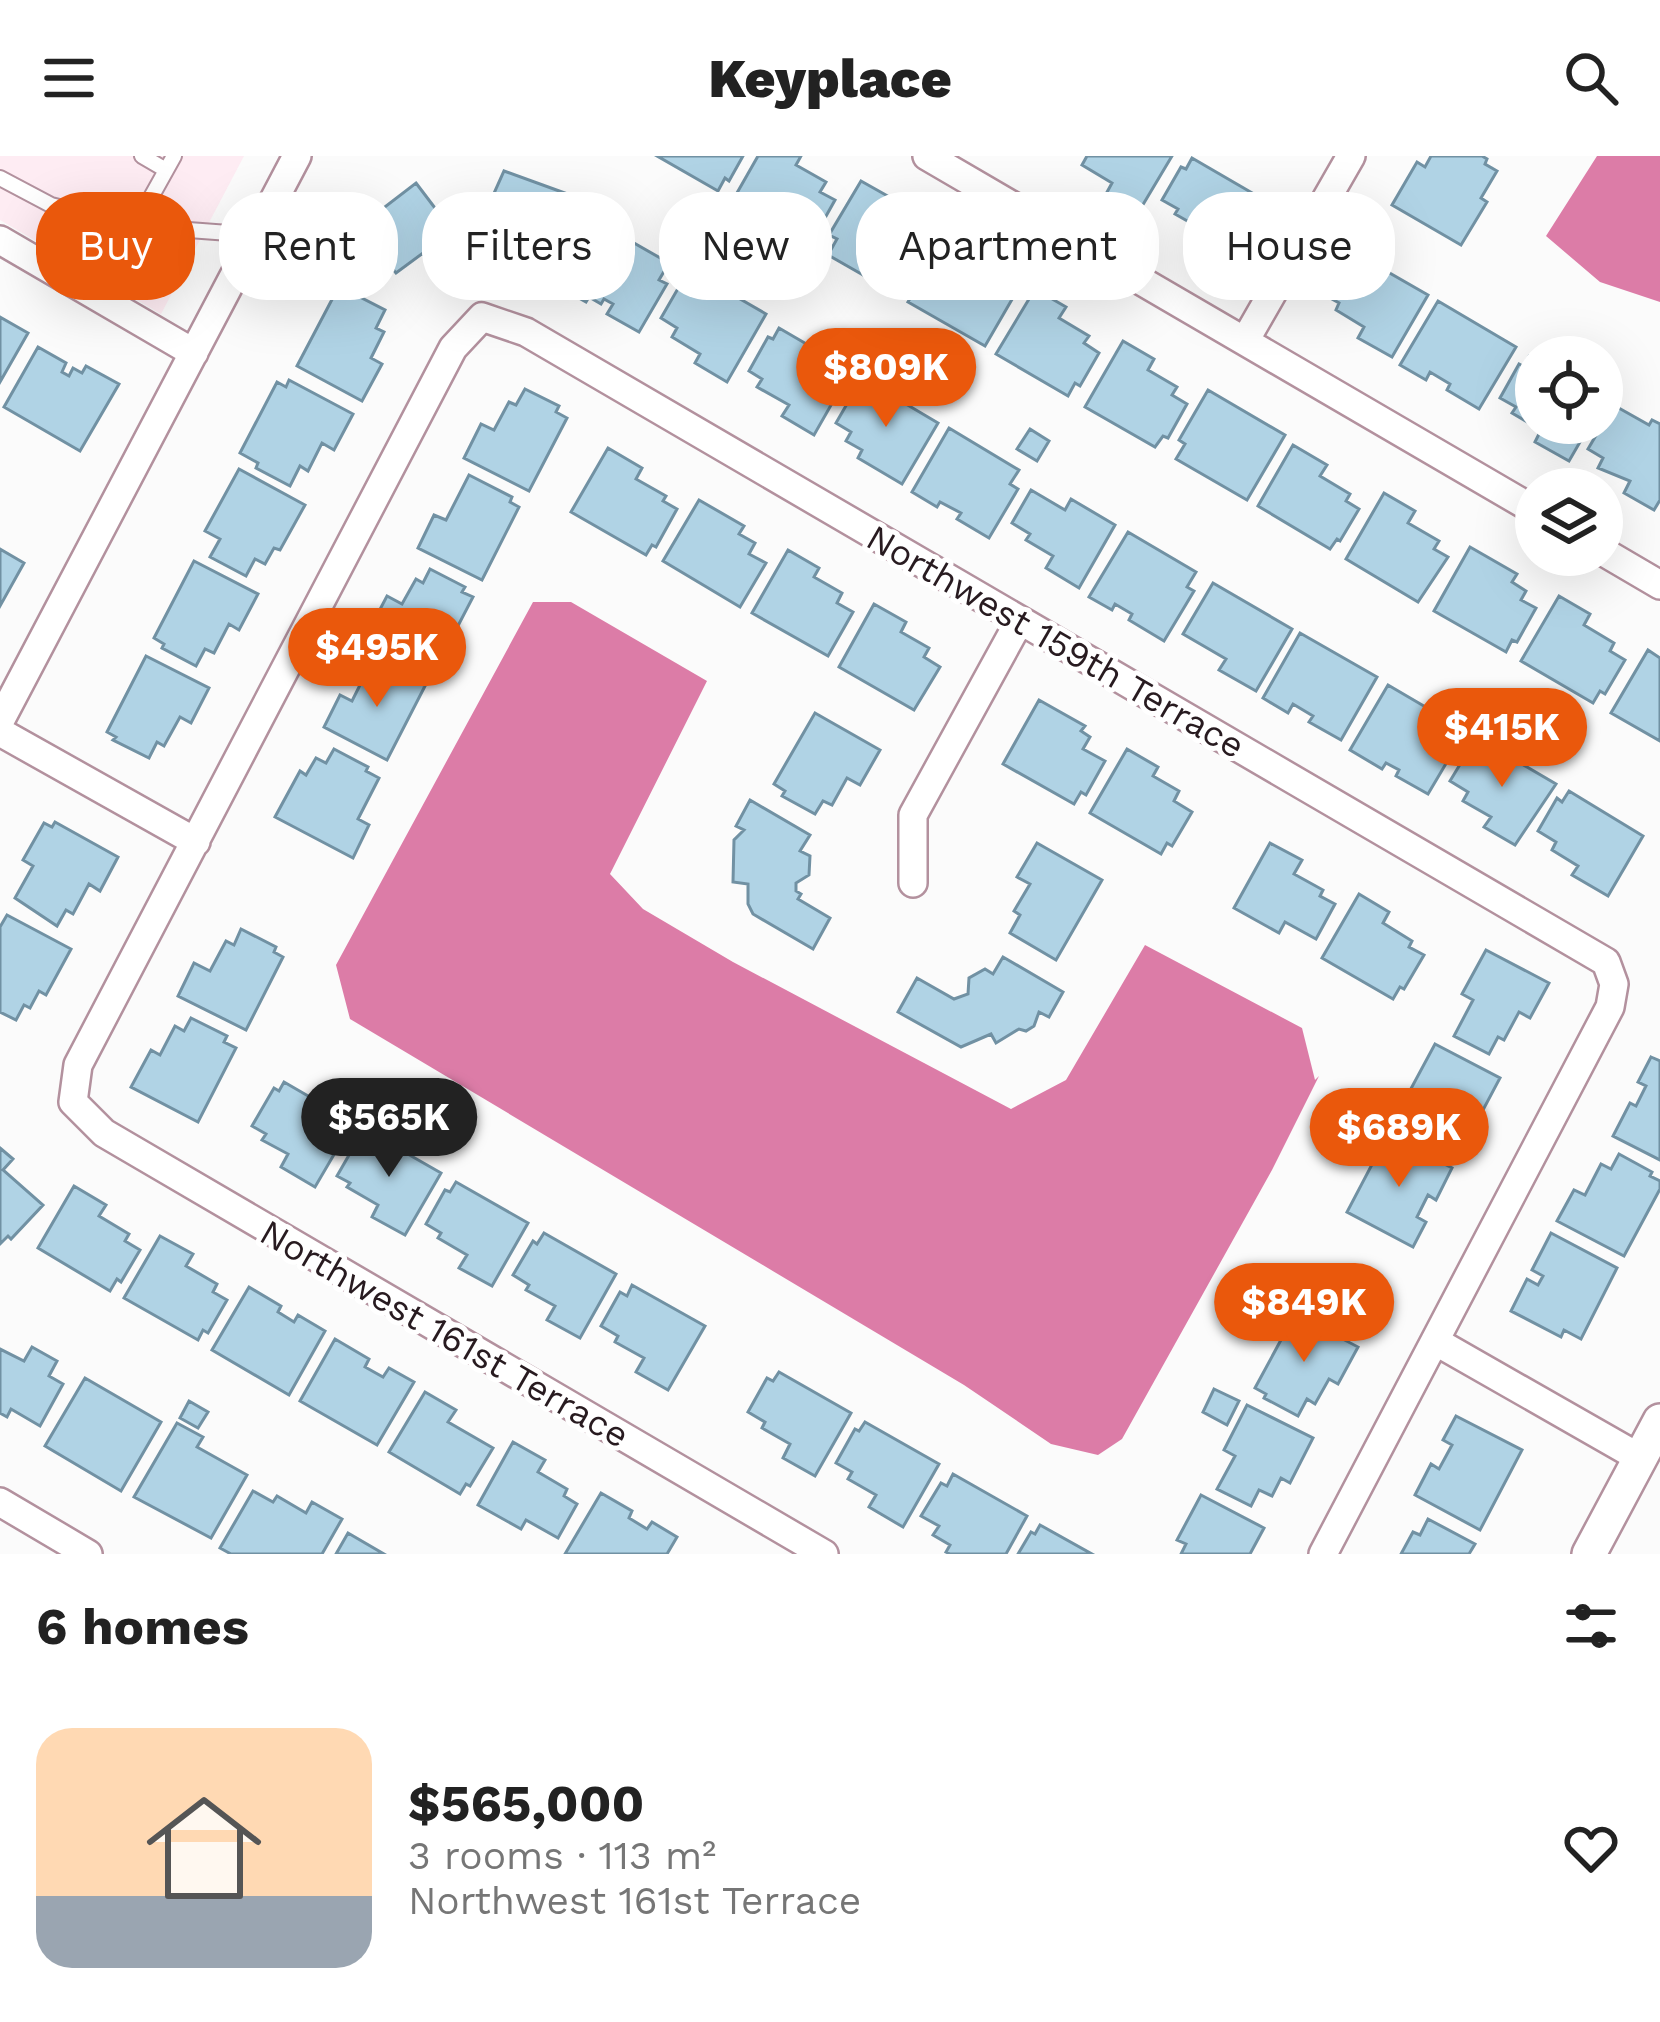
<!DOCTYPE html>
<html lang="en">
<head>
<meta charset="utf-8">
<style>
	body { margin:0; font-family:"Work Sans",sans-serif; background:#f2f2f2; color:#222; height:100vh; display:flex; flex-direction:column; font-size:45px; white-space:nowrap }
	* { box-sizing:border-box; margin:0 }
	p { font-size:39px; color:#767676 }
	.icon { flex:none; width:66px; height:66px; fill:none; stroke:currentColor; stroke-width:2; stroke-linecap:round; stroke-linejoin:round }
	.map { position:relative; height:1398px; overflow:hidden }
	.details { display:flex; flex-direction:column; background:#fff; flex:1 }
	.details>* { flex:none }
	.guide { position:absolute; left:36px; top:36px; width:1590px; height:108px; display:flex; gap:24px }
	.tools { position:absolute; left:1515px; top:180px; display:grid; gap:24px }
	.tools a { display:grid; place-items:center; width:108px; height:108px; border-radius:50%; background:#fff; box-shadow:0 12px 48px #0002; font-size:60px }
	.price { position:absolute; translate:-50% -102px; padding:0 27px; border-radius:42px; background:#ea580c; color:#fff; font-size:39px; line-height:78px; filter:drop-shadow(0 3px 6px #0008) }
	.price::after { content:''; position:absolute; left:50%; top:72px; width:36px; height:27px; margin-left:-18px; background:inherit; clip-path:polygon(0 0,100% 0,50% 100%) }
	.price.on { background:#222; color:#fff }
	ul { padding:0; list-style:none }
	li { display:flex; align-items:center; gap:36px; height:300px; padding:0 36px }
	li+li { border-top:3px solid #e0e0e0 }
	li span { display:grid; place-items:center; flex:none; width:336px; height:240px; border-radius:36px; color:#555 }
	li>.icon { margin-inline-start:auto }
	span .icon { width:144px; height:144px; fill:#fffc; stroke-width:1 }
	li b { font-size:51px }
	h2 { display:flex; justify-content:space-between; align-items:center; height:144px; padding:0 36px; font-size:51px }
	.pill { padding:0 42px; border-radius:48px; background:#fff; box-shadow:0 12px 48px #0002; font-size:42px; line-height:108px }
	.pill.on { background:#ea580c; color:#fff }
	header { display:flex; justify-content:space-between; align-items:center; height:156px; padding:0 36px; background:#fff; font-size:54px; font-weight:800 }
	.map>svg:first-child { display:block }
</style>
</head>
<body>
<header><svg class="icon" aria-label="menu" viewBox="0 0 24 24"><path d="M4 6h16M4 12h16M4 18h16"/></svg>Keyplace<svg class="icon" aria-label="search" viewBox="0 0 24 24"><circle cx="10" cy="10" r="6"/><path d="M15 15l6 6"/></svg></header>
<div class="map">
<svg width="1660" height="1398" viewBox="0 0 1660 1398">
	<rect width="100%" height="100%" fill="#fbfbfb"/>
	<!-- built -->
	<path fill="#feecf3" d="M0,0H244L161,158L0,64Z"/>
	<!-- water -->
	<path fill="#dc7ca7" d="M1597,0H1660V146L1600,126L1546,80Z
		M533,446H571L707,525L610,718L643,753L733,806L1011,953L1066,924L1145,789L1302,872L1315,924L1319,920L1272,1014L1122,1283L1098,1299L1051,1288L964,1229L350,863L336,809Z"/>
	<!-- building -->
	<path fill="#b0d3e5" stroke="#7191a3" stroke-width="3" d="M657,0H743L729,25L725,22L718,35Z
		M758,0H801L796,9L826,26L820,36L835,44L816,78L812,75L806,86L779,70L775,77L729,51Z
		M1087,0H1172L1138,57L1106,38L1112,27L1082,9Z
		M1431,0H1482L1487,3L1485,8L1497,15L1481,42L1487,46L1461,89L1392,49L1417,6L1425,11Z
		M1192,2L1266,45L1229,107L1197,88L1205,75L1175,58L1178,53L1162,44L1181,11L1186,13Z
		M504,15L584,44L559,111L524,98L528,87L497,75L499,68L483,62Z
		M861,25L893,43L888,52L899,58L904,50L938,70L898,139L828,99L837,83L829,79Z
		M416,27L460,85L431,108L423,97L396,117L391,111L378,120L347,80Z
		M727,64L780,94L770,111L717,81Z
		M599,67L669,107L659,124L667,128L639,176L607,158L613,148L604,143L601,148L589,141L586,146L561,132Z
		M945,83L976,101L972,107L993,120L998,112L1022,126L985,190L908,146Z
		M1353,96L1428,139L1392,201L1358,182L1364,171L1336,154L1339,147L1323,138L1342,105L1346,108Z
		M691,121L725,141L728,136L766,158L727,226L695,207L700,198L672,181L677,172L661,162L680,129L685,132Z
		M1035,133L1066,151L1059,162L1089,180L1084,187L1099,197L1080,230L1075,227L1068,240L996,198Z
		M337,134L348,139L350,136L385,154L376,172L384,176L371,202L382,208L362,245L297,210Z
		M1438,145L1516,191L1479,253L1447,234L1450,228L1430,216L1426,224L1400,209Z
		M0,161L28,177L0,226Z
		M779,172L851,214L814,279L782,260L789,249L757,231L762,223L749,215L768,181L773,183Z
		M1123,185L1154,203L1148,214L1177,231L1172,239L1187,248L1168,282L1163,280L1155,291L1085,251Z
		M38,191L66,207L62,216L69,220L73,212L82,217L86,210L119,228L80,295L4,251Z
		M1529,200L1536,204V267H1591L1569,305L1535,286L1541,274L1512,257L1516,251L1500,242L1519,208L1523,210Z
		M862,222L938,267L902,328L858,302L862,294L846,285L851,276L836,267Z
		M289,224L353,258L334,294L322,287L308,315L300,310L290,330L256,312L258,307L240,297L277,226L286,231Z
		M525,233L559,250L556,256L567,262L529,335L464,302L481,268L494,274L509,246L516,249Z
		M1208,234L1285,279L1247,344L1176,303L1185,288L1179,284Z
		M1617,251L1649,269L1652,264L1660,268V344L1654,354L1624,337L1630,325L1598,312L1603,302L1588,293L1608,259L1611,261Z
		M949,272L1019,314L1010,328L1018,333L989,382L957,363L961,357L940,346L937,351L912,336Z
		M1030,273L1049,285L1037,305L1017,293Z
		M1293,289L1327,309L1320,320L1350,338L1346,345L1359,353L1340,385L1337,383L1330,393L1258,350Z
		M608,292L642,312L636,323L666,340L663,345L677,353L656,391L652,389L646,399L571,356Z
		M239,313L305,349L280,394L274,392L265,408L255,403L246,420L210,401L220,383L205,375Z
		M469,319L512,341L510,346L519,351L482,424L418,392L434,359L446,364Z
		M1031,334L1065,354L1071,343L1115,369L1079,432L1046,412L1053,400L1026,384L1030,378L1012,367Z
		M1384,337L1415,355L1408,367L1439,385L1434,393L1448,401L1418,446L1346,403Z
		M699,344L744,370L739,378L755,387L749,398L766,407L740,451L663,405Z
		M1128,376L1196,416L1187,431L1194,435L1164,485L1129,464L1132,458L1115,448L1112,454L1089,441Z
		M1470,391L1517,418L1512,426L1526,435L1521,444L1536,452L1517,486L1512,484L1506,496L1434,455Z
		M0,393L24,407L0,450Z
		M788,394L819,412L814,421L842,437L837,447L853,456L828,500L752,457Z
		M194,405L258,438L239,474L229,468L214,497L205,493L196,510L162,492L164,488L154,482Z
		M430,413L465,431L462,436L473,441L435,514L367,478L387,440L402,448L416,423L423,427Z
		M1213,427L1292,473L1256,535L1219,514L1226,503L1183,478Z
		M1559,440L1590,458L1584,469L1614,487L1610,495L1625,504L1605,538L1600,535L1593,547L1521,505Z
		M874,448L906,466L901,476L929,492L924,501L940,511L914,554L839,511Z
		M1300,477L1377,521L1341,584L1309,566L1313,560L1293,548L1288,557L1263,542Z
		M1648,494L1660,502V585L1611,557Z
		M146,500L209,532L191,567L180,561L164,590L157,586L149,602L113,584L116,581L107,576Z
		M382,504L425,530L387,604L324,571L340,539L352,545L365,519L372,523Z
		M1388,529L1458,570L1450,585L1457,589L1428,638L1396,620L1399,614L1386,607L1382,613L1350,594Z
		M1039,544L1085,570L1081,575L1090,581L1083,593L1105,605L1086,639L1081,636L1074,648L1003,608Z
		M815,557L880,594L860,629L847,622L832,649L823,645L815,658L782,640L785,635L774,628Z
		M1481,584L1556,628L1515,689L1484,671L1491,661L1463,645L1468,636L1450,625L1470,592L1474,594Z
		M334,593L368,611L366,615L379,622L358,663L369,669L353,702L275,661L300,615L306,619L316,602L326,607Z
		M1127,593L1158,611L1153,620L1179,635L1174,645L1192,656L1172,690L1167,687L1161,698L1090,657Z
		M1569,635L1643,680L1608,740L1572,719L1578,710L1552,694L1556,686L1538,675L1557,642L1562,646Z
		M750,644L810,679L800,695L810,700L809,719L796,727V735L801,738L798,743L830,762L813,793L753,758L748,748V728L733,726L734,684L744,674L736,670Z
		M55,666L118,701L100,735L89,728L73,758L66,754L57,770L15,742L33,710L23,704L44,667L52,671Z
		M1037,687L1102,724L1056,804L1010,777L1020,759L1014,755L1030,728L1017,721Z
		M1270,687L1302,704L1294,718L1323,734L1320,740L1335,748L1316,783L1285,766L1279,777L1234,752Z
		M1359,738L1389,756L1383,767L1412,785L1409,791L1424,799L1404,833L1400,831L1393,843L1322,802Z
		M7,759L71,793L46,839L39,835L30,852L24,849L16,864L0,856V771Z
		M241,773L276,791L274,796L283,801L246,874L178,840L194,807L210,815L226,785L234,789Z
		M1486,794L1549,827L1530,862L1519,856L1504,884L1498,881L1489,898L1454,880L1473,844L1462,838Z
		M1003,801L1063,836L1049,861L1039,856L1034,870L1026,875L1019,873L996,887L991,878L961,891L898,856L917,822L954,843L968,838L969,822L985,813L993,818Z
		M191,862L227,880L224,886L236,892L198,966L131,931L151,894L160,899L175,870L184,875Z
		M1435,888L1500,922L1483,954L1475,950L1464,971L1473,976L1460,1001L1393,966Z
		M1651,901L1660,905V1004L1613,980L1630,947L1636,950L1646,930L1638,926Z
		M284,926L353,966L315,1031L281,1011L288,998L262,984L266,978L252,970L274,932L279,935Z
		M364,973L441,1017L405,1079L372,1061L378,1049L347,1031L350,1027L337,1020Z
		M1388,978L1452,1012L1436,1044L1428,1039L1417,1061L1426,1066L1413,1091L1347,1056Z
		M0,992L13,1003L3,1014L43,1049L11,1083L8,1080L0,1088Z
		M1619,998L1652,1016L1650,1020L1660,1025V1033L1624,1100L1557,1065L1574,1034L1585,1039L1601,1008L1611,1013Z
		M456,1026L528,1067L492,1130L459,1112L467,1099L438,1082L441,1077L426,1068L445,1034L450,1036Z
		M74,1030L106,1049L99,1060L129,1078L125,1085L140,1094L121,1126L117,1123L110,1135L38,1092Z
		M544,1077L616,1118L580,1182L547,1164L555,1150L526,1134L529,1129L513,1119L533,1085L537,1088Z
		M1551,1077L1617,1112L1581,1183L1564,1174L1561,1181L1511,1155L1527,1123L1538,1129L1543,1120L1532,1114Z
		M160,1080L193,1098L186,1110L217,1128L213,1136L227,1144L208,1177L203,1174L198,1184L124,1142Z
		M632,1129L705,1170L668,1234L636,1216L644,1202L615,1186L618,1180L601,1170L620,1136L627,1140Z
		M249,1131L281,1150L278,1156L294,1166L298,1159L325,1175L289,1239L212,1194Z
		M1295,1158L1358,1191L1338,1228L1329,1223L1315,1248L1307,1243L1298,1260L1264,1242L1266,1238L1255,1232Z
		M335,1183L369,1203L365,1211L383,1221L389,1212L414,1226L377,1289L300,1245Z
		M32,1191L57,1205L49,1220L63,1228L40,1270L11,1253L7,1261L0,1257V1193L24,1205Z
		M779,1216L851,1257L815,1320L783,1302L790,1288L762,1272L765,1266L748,1256L767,1222L773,1225Z
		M85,1222L161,1266L121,1335L45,1290Z
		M1214,1233L1239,1245L1227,1269L1203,1256Z
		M425,1236L456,1254L448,1266L493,1292L470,1330L466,1328L460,1338L389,1296Z
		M189,1245L208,1256L198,1272L180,1262Z
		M1247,1249L1313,1282L1290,1327L1281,1322L1272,1340L1259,1334L1251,1350L1217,1333L1235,1300L1224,1294Z
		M1456,1260L1522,1294L1480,1374L1415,1339L1431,1308L1439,1313L1452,1289L1443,1284Z
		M865,1266L939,1308L903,1371L869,1351L876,1339L848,1323L852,1316L836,1307L855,1273L859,1275Z
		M177,1267L203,1281L197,1291L247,1319L211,1382L134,1341Z
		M513,1286L545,1304L538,1316L567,1333L564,1340L577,1348L558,1382L526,1364L521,1373L478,1349Z
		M953,1318L1027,1360L1006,1398H950L946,1396L950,1389L933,1379L939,1370L921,1360L941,1327L947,1330Z
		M253,1335L273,1346L277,1340L306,1357L312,1346L342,1363L322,1398H231L220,1392Z
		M601,1337L632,1355L629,1362L647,1373L652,1366L677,1381L667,1398H565Z
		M1201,1339L1264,1372L1250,1398H1181L1186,1388L1177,1384Z
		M1428,1363L1475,1388L1469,1398H1401L1413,1376L1420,1379Z
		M1040,1369L1092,1398H1018L1031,1376L1035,1378Z
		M348,1377L384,1398H336Z"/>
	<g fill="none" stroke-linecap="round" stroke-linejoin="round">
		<defs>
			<path id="service" d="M142,0L166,14
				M0,22L51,49L135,70L256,79
				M135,70L174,0"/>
			<path id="minor" d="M927,0L1536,355
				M0,84L194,197
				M1246,183L1351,0
				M1602,395L1660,429
				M0,565L297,0
				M0,576L196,686
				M913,727V659L1020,464
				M1435,1185L1640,1302
				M0,1346L88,1398
				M824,1398L104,977L73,946L78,909L453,192L482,161L526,176L1606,806L1614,828L1610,851L1323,1398"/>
			<path id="tertiary" d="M1589,1398L1660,1265"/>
		</defs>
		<!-- service casing -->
		<use href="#service" stroke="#b3919e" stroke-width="18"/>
		<!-- minor casing -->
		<use href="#minor" stroke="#b3919e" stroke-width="32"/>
		<!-- tertiary casing -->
		<use href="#tertiary" stroke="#b3919e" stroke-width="38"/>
		<!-- service -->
		<use href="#service" stroke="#fff" stroke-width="14"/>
		<!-- minor -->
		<use href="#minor" stroke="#fff" stroke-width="27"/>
		<!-- tertiary -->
		<use href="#tertiary" stroke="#fff" stroke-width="33"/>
	</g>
	<g text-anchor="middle" stroke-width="10" stroke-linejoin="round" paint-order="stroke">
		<!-- street labels -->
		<g font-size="36" fill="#281b20" stroke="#fff">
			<text transform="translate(1056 485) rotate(30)" y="13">Northwest 159th Terrace</text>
			<text transform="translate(445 1177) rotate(30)" y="13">Northwest 161st Terrace</text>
		</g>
	</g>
</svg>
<div class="tools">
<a><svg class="icon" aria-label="locate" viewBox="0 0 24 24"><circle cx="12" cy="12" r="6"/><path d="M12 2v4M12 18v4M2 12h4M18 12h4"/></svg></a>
<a><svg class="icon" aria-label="layers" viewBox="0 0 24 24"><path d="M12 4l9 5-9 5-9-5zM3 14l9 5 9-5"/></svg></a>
</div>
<b class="price" style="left:886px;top:274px">$809K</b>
<b class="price" style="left:377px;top:554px">$495K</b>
<b class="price" style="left:1502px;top:634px">$415K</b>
<b class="price on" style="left:389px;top:1024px">$565K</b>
<b class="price" style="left:1399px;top:1034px">$689K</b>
<b class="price" style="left:1304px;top:1209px">$849K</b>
<div class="guide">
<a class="pill on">Buy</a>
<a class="pill">Rent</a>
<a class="pill">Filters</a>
<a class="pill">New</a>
<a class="pill">Apartment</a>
<a class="pill">House</a>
</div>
</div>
<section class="details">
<h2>6 homes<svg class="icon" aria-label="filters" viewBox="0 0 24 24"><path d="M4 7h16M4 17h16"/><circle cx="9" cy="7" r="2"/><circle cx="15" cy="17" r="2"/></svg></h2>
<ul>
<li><span style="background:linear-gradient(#ffd9b3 70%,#9aa5b1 0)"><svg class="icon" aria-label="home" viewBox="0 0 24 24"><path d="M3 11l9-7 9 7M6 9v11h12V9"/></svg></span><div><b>$565,000</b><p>3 rooms · 113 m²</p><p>Northwest 161st Terrace</p></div><svg class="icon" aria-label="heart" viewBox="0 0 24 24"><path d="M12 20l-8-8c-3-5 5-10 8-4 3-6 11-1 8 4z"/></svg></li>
</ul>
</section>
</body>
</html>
